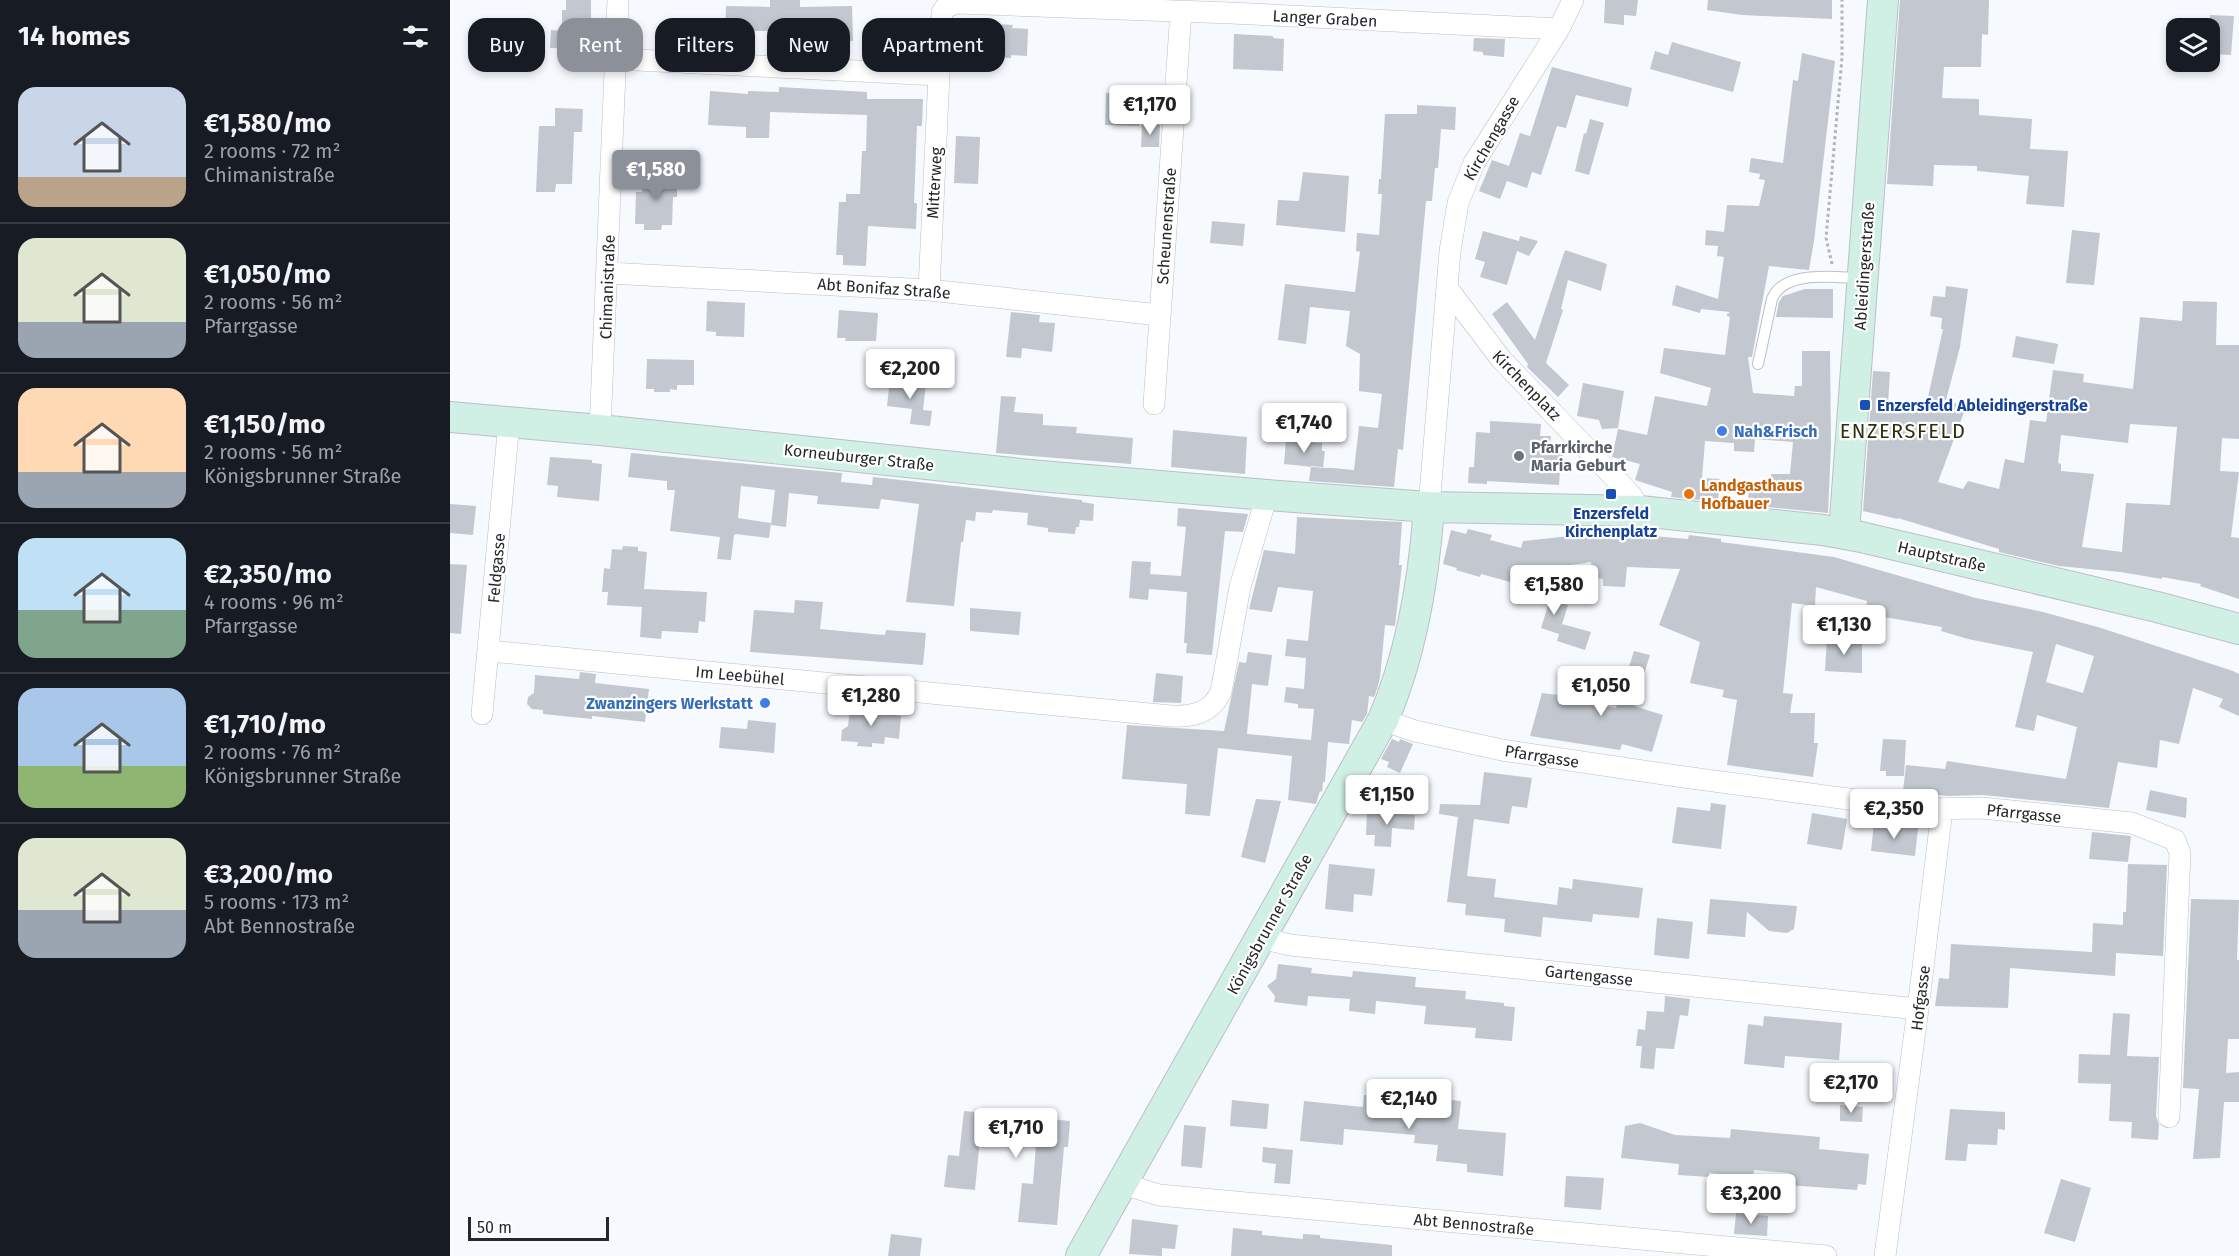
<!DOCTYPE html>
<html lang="en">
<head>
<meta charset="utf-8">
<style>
	body { margin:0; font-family:"Fira Sans",sans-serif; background:#20242c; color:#f1f3f6; height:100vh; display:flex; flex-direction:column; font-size:22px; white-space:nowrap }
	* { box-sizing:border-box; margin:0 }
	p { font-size:20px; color:#9ea1a6 }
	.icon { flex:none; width:33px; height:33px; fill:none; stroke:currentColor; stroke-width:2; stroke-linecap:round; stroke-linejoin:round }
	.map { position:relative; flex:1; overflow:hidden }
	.details { display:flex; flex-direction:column; background:#171b24; width:450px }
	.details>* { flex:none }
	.hud { position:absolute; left:18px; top:18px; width:570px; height:54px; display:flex; gap:12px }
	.tools { position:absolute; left:1716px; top:18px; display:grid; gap:12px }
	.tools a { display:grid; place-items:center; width:54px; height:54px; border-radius:12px; background:#171b24; box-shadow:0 3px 9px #0003; font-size:30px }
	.scale { position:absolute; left:18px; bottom:15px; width:141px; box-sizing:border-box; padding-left:6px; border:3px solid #25272a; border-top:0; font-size:16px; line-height:21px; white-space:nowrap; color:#25272a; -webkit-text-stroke:4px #fff; paint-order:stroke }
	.price { position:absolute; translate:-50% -51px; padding:0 14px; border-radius:6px; background:#fff; color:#222; font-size:20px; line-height:39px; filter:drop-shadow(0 2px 3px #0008) }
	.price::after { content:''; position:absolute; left:50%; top:36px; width:18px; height:14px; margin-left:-9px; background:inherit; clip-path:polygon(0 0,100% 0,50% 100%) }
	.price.on { background:#8c9099; color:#fff }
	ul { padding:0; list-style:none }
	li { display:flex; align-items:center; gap:18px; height:150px; padding:0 18px }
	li+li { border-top:2px solid #363941 }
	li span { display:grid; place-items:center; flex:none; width:168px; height:120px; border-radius:18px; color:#555 }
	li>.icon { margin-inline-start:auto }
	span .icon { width:72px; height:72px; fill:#fffc; stroke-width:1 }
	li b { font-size:26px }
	h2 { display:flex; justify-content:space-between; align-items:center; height:72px; padding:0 18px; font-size:26px }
	.pill { padding:0 21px; border-radius:18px; background:#171b24; box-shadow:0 3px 9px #0003; font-size:21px; line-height:54px }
	.pill.on { background:#8c9099; color:#fff }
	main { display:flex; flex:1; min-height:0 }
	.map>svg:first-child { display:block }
</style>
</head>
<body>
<main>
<section class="details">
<h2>14 homes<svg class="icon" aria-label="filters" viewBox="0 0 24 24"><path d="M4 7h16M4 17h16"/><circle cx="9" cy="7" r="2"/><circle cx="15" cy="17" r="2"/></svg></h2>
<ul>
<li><span style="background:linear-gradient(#c9d6e8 75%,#b9a48a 0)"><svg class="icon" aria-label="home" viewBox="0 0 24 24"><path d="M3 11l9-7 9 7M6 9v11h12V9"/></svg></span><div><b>€1,580/mo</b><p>2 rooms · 72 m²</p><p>Chimanistraße</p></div></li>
<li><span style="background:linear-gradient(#dfe7d0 70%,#9aa5b1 0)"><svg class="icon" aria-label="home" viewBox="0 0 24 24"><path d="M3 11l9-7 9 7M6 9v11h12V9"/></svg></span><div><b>€1,050/mo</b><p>2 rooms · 56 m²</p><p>Pfarrgasse</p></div></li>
<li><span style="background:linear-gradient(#ffd9b3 70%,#9aa5b1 0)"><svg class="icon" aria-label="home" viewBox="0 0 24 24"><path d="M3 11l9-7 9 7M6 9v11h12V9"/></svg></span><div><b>€1,150/mo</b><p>2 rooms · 56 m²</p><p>Königsbrunner Straße</p></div></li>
<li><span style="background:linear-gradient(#bfe0f5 60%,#7fa58c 0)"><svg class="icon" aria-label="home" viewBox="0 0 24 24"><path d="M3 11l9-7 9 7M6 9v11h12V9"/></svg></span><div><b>€2,350/mo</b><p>4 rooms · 96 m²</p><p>Pfarrgasse</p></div></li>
<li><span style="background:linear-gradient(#a9c7e8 65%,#8fb573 0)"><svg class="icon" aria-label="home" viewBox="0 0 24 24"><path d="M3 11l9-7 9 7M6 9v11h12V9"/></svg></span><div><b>€1,710/mo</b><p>2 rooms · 76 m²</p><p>Königsbrunner Straße</p></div></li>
<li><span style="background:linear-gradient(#dfe7d0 60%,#9aa5b1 0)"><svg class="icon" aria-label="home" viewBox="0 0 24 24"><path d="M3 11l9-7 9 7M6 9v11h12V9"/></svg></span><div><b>€3,200/mo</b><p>5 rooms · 173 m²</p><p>Abt Bennostraße</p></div></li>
</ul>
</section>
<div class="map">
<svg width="1789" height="1256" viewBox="0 0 1789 1256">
	<rect width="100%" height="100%" fill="#f6f9fe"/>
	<!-- building -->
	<path fill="#c3c7cf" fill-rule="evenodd" d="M116,0H141V49L100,48L101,30L112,31V10H116Z
		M320,0H350V7L402,6L403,41L361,42V31H305L304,41L275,40L276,6L320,7Z
		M1155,0H1188L1186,16L1174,15V25L1154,23Z
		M1258,0H1382V19L1292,15L1257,10Z
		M1450,0H1539L1538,35L1532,34L1531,67H1494L1492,98L1529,99V115L1582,119L1580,149L1618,151L1614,207L1576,204L1579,176L1527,171V166L1484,165L1483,186L1437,184Z
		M1760,15L1784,16L1781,55L1760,54Z
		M530,23L563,25L562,28L578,29L577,56L561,55V58L529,56Z
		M784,34L823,36V38L834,39L833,71L783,69Z
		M1024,38L1055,39L1054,57L1033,55V52L1023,51Z
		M1222,42L1291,62L1283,92L1200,69L1205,51L1218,55Z
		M1352,53L1385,61L1364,241L1359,270L1319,266L1302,357H1298L1303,393L1344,396L1345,386H1352V351H1380L1381,445L1378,513L1298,505L1299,483L1321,484V474H1340L1343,442L1305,439L1304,452L1284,451V443L1255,441L1252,478L1270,479L1268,502L1221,497L1222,492L1185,480L1190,464L1162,457L1168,429L1197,435L1205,396L1257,406L1261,388L1210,373L1214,348L1275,355L1280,317L1277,316V314L1280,312L1251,309L1250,313L1222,305L1226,285L1268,299L1274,257L1267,256L1268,246L1255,245L1256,230L1274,232L1277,205L1309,206L1315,180L1309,179L1310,174L1299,172L1301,158L1333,163L1343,80L1348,81Z
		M1102,67L1182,88L1178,107L1126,95L1116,128L1107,126L1091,175L1082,172L1077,188L1057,181L1050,199L1029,191L1042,160L1059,166L1070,133L1080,136Z
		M329,87L417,92V99H473L472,126H467L464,203H467L466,229L418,226L416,266L393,265V255H386L389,202H396V194H410L412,151H416L417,115L320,112L319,138H296V127L258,125L260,91L298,94V91L329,92Z
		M656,93L691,94L689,126L655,125Z
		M967,105L1006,107L1005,130L991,129L988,168H985L982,201H976L953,450L948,449L944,487L859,481L861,466L904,470L909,426L928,428L932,394L909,391L910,354L896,346L900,311L860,307L856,344L828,340L835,284L905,292L910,252L906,251L907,233L929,235L932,194H928L929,179H931L935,114H967Z
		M105,108L133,109L132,132H124L122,184H106L105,192H86L89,126H105Z
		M1140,119L1154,123L1139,175L1125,171L1134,133L1136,134Z
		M692,124L710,125L709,147H691Z
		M506,136L530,137L528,184L504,183Z
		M853,172L899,176L895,232L826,225L828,200L849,201Z
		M192,174L227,175V197H223L222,225H212L211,230H194V224H185L186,192H192Z
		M762,221L795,224L793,246L760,243Z
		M1622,230L1650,233L1644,285L1616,283Z
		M1033,231L1069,241L1070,236L1088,241L1079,256L1067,251L1057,285L1030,277L1035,262L1025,259Z
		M1115,250L1157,264L1151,291L1118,280L1111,309L1113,310L1096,363L1119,385L1108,397L1077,367L1078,364L1042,314L1057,302L1085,340Z
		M1496,286L1518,289L1510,347L1496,400L1516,407L1488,482L1513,489L1518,481L1549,489L1555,459L1574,463L1580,420L1596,422L1603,370L1634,374L1633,382L1683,389L1690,317L1732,321L1733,301L1767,302L1766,345H1789V439L1772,438L1770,471L1789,472L1781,537L1789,538V599L1750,586L1751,584L1712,577V579L1670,572L1609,566L1549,552V549L1448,518V519L1413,511L1423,371L1440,372L1438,404L1476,406L1493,329H1491L1492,318L1480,316L1483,296L1495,297ZM1680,424L1727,427L1720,505L1676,503L1672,552L1632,547L1644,474L1611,471V464L1608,463L1611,435L1678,443Z
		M1355,289H1383V318L1326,317L1329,302L1333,296Z
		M257,301L295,303L294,337L266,336V332L256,331Z
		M389,310L428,313L426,341H395L396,338H387Z
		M561,312L590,315L589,322L605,323L602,352L572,348L571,358L556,357Z
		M1566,336L1608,344L1604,364L1562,357Z
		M197,359L244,360V385H227V390L220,389V392H204V389H196Z
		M440,379L476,383L473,410L482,411L480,426L460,424L462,409L437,406Z
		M1133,383L1174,391L1168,428L1152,429L1149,420L1127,416Z
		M551,396L566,397L564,412L593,414V425L627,427L626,433L683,438L681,464L546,453Z
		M1040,421L1091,424L1090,436H1101L1100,444L1114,445L1112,471H1110L1109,485L1037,481V484L1018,483L1019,467H1024L1026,432L1040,433Z
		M723,430L797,437L795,474L721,467Z
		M836,440L872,443V451H875L873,468L834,464Z
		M181,453L392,473L391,482L422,485L423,477L632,500V502L644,504L643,521L630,520L629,527H626L625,534L598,532V528L577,525L578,513L543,510L542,513L526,512L525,521L516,520L513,542H511L504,606L456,602L469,504L431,499L429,509L367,504L368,496L339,493L336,527L321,525L325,490L291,486L288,518L321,523L319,538L286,534L284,535L281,560L267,559L270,537L220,531L225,490H217V481L178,477Z
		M100,457L142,460V463L152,464L149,501L107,497L108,486L97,485Z
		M0,504L26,506L23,535L0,533Z
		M728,508L798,514L793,532L775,531L762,655L736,653L737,643H734L737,592L699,589L698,600L679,598L682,561L701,562L700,574L731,576L736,527L727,526Z
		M847,517L952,522L949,565H952L945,626L935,625L930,678L927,689L924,697L919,696L917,714L912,722L902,720L899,744L878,742L875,782H873L872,792L870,791L866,804L838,800L842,756L768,748L760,816L735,814L737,784L672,779L677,725L774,731L789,662L796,663L798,652L822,655L818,686L802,684L797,734L861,740L864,709L848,708V704L834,702L836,687L854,689L856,658L835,656L837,639L858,641L863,591L828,587L822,612L799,609L814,550L845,554Z
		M1018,529L1042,535L1040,540L1071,548L1073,541L1156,532L1238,539L1239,535L1271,539V542L1384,557L1526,598L1593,612L1651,628L1783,671L1789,674V716L1769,707L1773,699L1743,688L1729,744L1710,740L1707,768L1668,762L1659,808L1533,795L1497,796L1453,791L1456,765L1495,769L1497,761L1616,779L1627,727L1587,715L1584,731L1565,727L1583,652L1518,639L1491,631L1492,627L1434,617L1432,639L1413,638L1417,601L1366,587L1365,606L1342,603L1333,693L1343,694L1340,713H1365L1364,743H1368L1363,777L1277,765L1287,700L1272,697L1274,690L1240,683L1250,642L1209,625L1230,569L1177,567L1175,587L1153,586V579L1143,577L1141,562L1087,570L1084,582L1065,578L1064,583L1031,574L1030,577L1006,570L1007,568L993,564L1001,530L1016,534ZM1606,644L1644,656L1633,693L1596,682Z
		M173,546L188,547V551L197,552L194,589L257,592L255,622L249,621L248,633L212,631L211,639L190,637L192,607L157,605L158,592H152L154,568L160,569L162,549L172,550Z
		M0,564L17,565L11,634L0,633Z
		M1100,599L1118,605L1109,634L1091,628Z
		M345,600L373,602L370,629L422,634L435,635L436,630L476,633L473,665L300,652L304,610L344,613Z
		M520,608L571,612L569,635L520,631Z
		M1112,624L1141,632L1135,650L1107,641Z
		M1377,638L1412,640V673L1375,671Z
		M1184,651L1200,655L1184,706L1213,715L1202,752L1172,744L1170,750L1080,736L1092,693L1132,698V703L1166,708Z
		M130,672L146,674L145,683L199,689L195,722L142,716V719L93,714V710L82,709L77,704L78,697L84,693L85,675L129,679Z
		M706,673L733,676L731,703L703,702Z
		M411,708L426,709L425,712L451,716L449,739L435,737L434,744L422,743V747L407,746L408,742L391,741L392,730L398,726L400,710L410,711Z
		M298,720L326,723L324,753L269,748L271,727L297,729Z
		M942,739L949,742L950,739L963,744L950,773L937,767L939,762L931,759Z
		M1433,739L1456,740L1454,776H1436V771H1430Z
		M1034,772L1082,778L1077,808L1062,806L1059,824L1024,819L1017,876L1046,879L1044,897L1107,905L1109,887L1122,889L1123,879L1193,888L1189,918L1143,914L1142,922L1093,917L1091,937L1054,932L1055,919L1015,915L1016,904L997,902L1008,817L989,814L990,804L1030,805Z
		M1700,790L1737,798L1736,818L1696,810Z
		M806,799L831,801L815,863L791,857Z
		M1261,803L1276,805L1271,849L1222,843L1227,807L1260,811Z
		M917,812L965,815L964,830L942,828L941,847L924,846L925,835H916Z
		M1362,813L1397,819L1392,850L1357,844Z
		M1424,823L1468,828L1465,856L1421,851Z
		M1642,832L1681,836L1678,862L1639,859Z
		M879,864L925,869L922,896L904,894L903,912L875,909Z
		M1678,864L1717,865L1713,956L1666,953L1665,976L1560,968L1558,1008L1485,1006L1489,978L1499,979L1501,944L1642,952L1643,923L1673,925V912H1676Z
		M1260,899L1347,906L1344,929L1337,933L1319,931L1297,912L1295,937L1257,934Z
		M1741,899L1789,900L1787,960H1789V1039H1778L1776,1073L1789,1072V1102H1774L1770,1158L1743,1159L1749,1089L1733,1088Z
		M1207,918L1243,922L1239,959L1204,955Z
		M828,964L862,968L861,973L902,977L903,971L966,977L965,987L1016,991L1015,999L1054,1003V1006L1065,1007L1062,1041L1025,1038L1026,1028L974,1024L976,1006L926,1001L925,1014L899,1011L900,999L858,996L857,1006L824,1002L825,996L817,986L826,979Z
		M1215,996L1240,999L1238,1016L1230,1015L1224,1049L1206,1048L1204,1069L1190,1068L1192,1046H1186L1188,1029L1195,1030L1197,1011L1214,1012Z
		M1663,1013L1680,1014L1677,1056L1709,1057L1706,1116L1709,1124L1708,1140L1681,1138L1682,1122L1659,1121L1661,1084L1628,1083L1629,1054L1660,1055Z
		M1314,1016L1392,1023L1389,1060L1335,1056L1334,1068L1294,1064L1298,1024L1313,1026Z
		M914,1095L951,1098V1106L991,1109L992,1099L1011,1101L1008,1129L1056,1133L1053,1176L1017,1172V1164L986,1161L988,1145L964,1143L965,1135L894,1129L893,1145L850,1141L854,1101L913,1107Z
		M782,1100L819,1104L817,1129L780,1126Z
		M1390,1105L1413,1107L1412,1122L1390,1121Z
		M1500,1109L1555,1112V1130L1548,1129L1547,1145L1518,1144L1516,1161L1495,1160Z
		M514,1111L620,1121L618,1147H614L607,1225L568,1222L572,1183L583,1184L586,1144L530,1139L525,1190L494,1187L498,1155L509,1156Z
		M1190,1123L1225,1135L1280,1138L1281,1129L1370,1137L1369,1149L1419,1154L1416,1185L1408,1184L1407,1190L1337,1185L1339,1173L1304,1170L1303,1177L1259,1173V1177L1228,1175L1229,1164L1171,1158L1175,1126Z
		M734,1125L756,1127L752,1168L731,1166Z
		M813,1147L843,1150L840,1184L824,1183L826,1164L812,1162Z
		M1116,1176L1154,1178L1151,1210L1114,1207Z
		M1611,1179L1641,1188L1625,1242L1594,1233Z
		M1286,1213L1318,1216L1317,1236L1284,1234Z
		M682,1219L728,1225L725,1249L712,1248V1256L679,1254Z
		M783,1228L812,1231V1235L853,1239V1234L870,1235V1238L942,1245V1256H781Z
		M441,1234L472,1238L470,1256H438Z"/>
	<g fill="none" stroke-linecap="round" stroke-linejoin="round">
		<defs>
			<path id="lane" d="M1308,364L1322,299C1334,269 1386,278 1412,278"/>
			<path id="street" d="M166,59L489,75L492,13L495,8L506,3L781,13L1109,29
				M158,273L479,290L709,315
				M998,289L1051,359L1181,495L1190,511
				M479,290L489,75
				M704,404L731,11
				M150,430L168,0
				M979,507L1000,251L1008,203L1024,163L1109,29L1123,0
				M39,651L721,716C743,717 761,713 771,692L790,587L817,495
				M32,714L59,422
				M933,720L965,731L1052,750L1234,777L1473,809L1532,808L1682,823L1725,840L1730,853L1719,1117
				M811,938L840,945L1468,1009
				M673,1184L709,1195L1376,1256
				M1435,1256L1468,1009L1492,810"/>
			<path id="secondary" d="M0,417L150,430L590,476L817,495L979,507L1190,511L1373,530L1411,537L1707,607L1789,629
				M1394,533L1433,0
				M631,1256L933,720C962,653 974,579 979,507"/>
		</defs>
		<!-- lane casing -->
		<use href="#lane" stroke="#bbbfc7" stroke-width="12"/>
		<!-- street casing -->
		<use href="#street" stroke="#bbbfc7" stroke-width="22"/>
		<!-- secondary casing -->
		<use href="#secondary" stroke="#bbbfc7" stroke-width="32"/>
		<!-- path -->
		<path stroke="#b2b4b9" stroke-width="3" stroke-dasharray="3 3" stroke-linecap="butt" d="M1382,264L1376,238L1392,58V0"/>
		<!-- lane -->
		<use href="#lane" stroke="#fff" stroke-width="10"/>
		<!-- street -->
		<use href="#street" stroke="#fff" stroke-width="21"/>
		<!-- secondary -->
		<use href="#secondary" stroke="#d1f0e5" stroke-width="30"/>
	</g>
	<!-- markers -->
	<g fill="#1a4fb4" stroke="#fff" stroke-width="2">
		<rect x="1409" y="399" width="12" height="12" rx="3"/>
		<rect x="1155" y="488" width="12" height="12" rx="3"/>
	</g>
	<g fill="#3f7fe0" stroke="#fff" stroke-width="2">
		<circle cx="1272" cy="431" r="6"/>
		<circle cx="315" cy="703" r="6"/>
	</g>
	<circle fill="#6b7280" stroke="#fff" stroke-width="2" cx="1069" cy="456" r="6"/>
	<circle fill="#e8710a" stroke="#fff" stroke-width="2" cx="1239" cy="494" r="6"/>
	<g text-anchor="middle" stroke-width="4.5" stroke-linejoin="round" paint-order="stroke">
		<!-- street labels -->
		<g font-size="16" fill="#25272a" stroke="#fff">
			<text transform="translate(875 18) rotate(3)" y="6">Langer Graben</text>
			<text transform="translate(1041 138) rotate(-60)" y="6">Kirchengasse</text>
			<text transform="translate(484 183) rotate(-87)" y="6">Mitterweg</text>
			<text transform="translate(716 226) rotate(-86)" y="6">Scheunenstraße</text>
			<text transform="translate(1414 266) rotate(-86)" y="6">Ableidingerstraße</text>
			<text transform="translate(157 287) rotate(-88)" y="6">Chimanistraße</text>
			<text transform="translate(434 288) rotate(4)" y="6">Abt Bonifaz Straße</text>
			<text transform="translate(1077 385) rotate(46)" y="6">Kirchenplatz</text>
			<text transform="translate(409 457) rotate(6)" y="6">Korneuburger Straße</text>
			<text transform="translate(1492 556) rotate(13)" y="6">Hauptstraße</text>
			<text transform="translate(46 568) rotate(-85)" y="6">Feldgasse</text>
			<text transform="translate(290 675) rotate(5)" y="6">Im Leebühel</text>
			<text transform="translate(1092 756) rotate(9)" y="6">Pfarrgasse</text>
			<text transform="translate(1574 813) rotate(6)" y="6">Pfarrgasse</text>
			<text transform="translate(819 924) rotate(-61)" y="6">Königsbrunner Straße</text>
			<text transform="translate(1139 975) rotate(6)" y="6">Gartengasse</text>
			<text transform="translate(1470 998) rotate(-83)" y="6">Hofgasse</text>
			<text transform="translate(1024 1224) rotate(5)" y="6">Abt Bennostraße</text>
		</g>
		<!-- transit labels -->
		<g font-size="16" font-weight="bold" fill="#164399" stroke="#fff" text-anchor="start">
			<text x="1427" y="411">Enzersfeld Ableidingerstraße</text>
			<text x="1161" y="519" text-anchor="middle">Enzersfeld<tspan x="1161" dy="18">Kirchenplatz</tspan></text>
		</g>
		<!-- shop labels -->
		<g font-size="16" font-weight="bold" fill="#366cbe" stroke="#fff" text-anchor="start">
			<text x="1284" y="437">Nah&amp;Frisch</text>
			<text x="303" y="709" text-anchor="end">Zwanzingers Werkstatt</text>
		</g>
		<!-- worship labels -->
		<g font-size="16" font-weight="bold" fill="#5b616d" stroke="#fff" text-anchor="start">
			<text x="1081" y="453">Pfarrkirche<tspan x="1081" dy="18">Maria Geburt</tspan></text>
		</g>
		<!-- food labels -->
		<g font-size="16" font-weight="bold" fill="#c56008" stroke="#fff" text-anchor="start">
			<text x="1251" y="491">Landgasthaus<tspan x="1251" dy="18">Hofbauer</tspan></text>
		</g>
		<!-- quarter labels -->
		<g font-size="20" letter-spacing="1.5" fill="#2a3008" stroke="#fff">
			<text x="1453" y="438">ENZERSFELD</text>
		</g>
	</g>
</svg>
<div class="tools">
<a><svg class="icon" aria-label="layers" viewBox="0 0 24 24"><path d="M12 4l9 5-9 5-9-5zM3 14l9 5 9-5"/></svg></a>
</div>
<div class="scale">50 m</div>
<b class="price" style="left:700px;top:136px">€1,170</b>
<b class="price on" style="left:206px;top:201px">€1,580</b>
<b class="price" style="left:460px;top:400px">€2,200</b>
<b class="price" style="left:854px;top:454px">€1,740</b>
<b class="price" style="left:1104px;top:616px">€1,580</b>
<b class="price" style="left:1394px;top:656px">€1,130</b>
<b class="price" style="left:1151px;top:717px">€1,050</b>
<b class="price" style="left:421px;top:727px">€1,280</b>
<b class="price" style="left:937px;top:826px">€1,150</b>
<b class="price" style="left:1444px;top:840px">€2,350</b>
<b class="price" style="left:1401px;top:1114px">€2,170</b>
<b class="price" style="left:959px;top:1130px">€2,140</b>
<b class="price" style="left:566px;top:1159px">€1,710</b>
<b class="price" style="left:1301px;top:1225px">€3,200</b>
<div class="hud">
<a class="pill">Buy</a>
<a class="pill on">Rent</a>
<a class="pill">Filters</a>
<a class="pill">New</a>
<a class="pill">Apartment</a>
</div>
</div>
</main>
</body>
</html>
